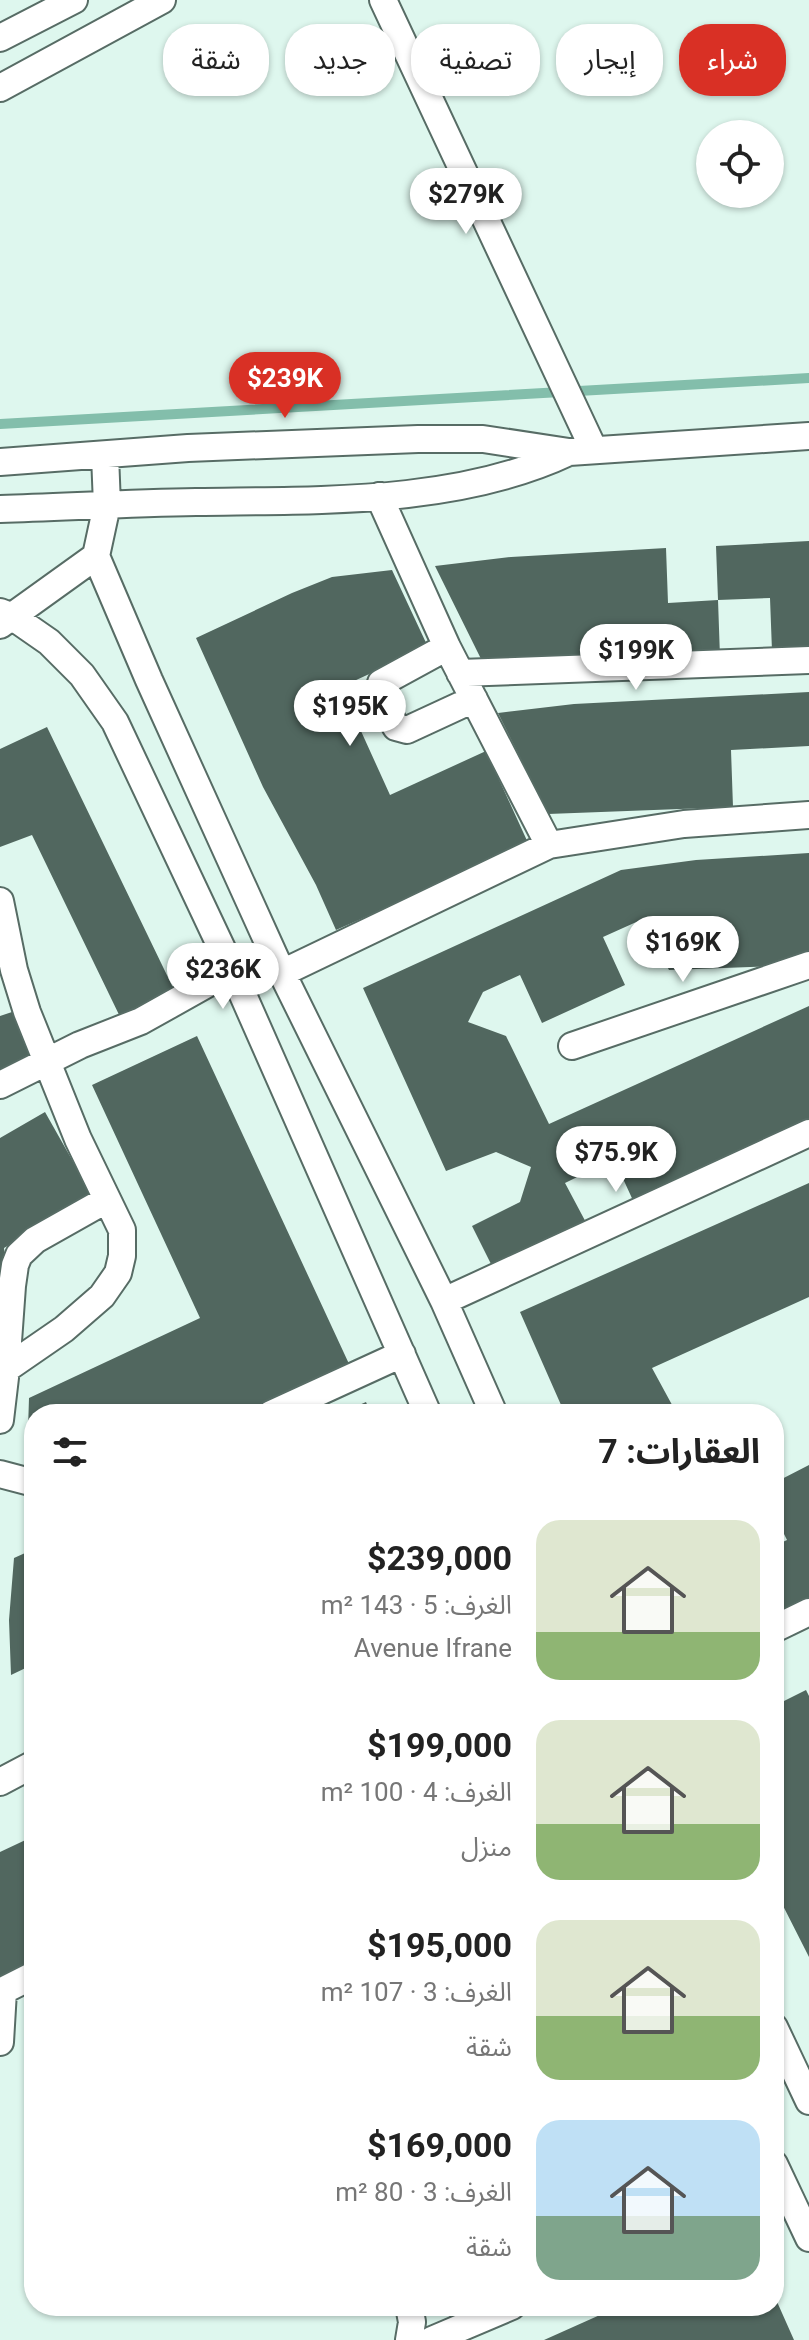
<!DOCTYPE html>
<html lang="ar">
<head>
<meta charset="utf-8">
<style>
	body { margin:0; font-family:Roboto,"Noto Sans Arabic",sans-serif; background:#f2f2f2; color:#222; direction:rtl; height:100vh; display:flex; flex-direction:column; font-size:30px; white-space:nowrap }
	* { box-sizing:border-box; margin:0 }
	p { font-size:26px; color:#767676 }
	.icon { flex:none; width:44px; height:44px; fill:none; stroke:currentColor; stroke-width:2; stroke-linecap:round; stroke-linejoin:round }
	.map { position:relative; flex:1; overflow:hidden; direction:ltr }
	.drawer { position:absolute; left:24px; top:1404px; width:760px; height:912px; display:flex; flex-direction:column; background:#fff; border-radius:32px; box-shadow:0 2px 6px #0004; direction:rtl }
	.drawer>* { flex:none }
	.guide { position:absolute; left:24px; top:24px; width:762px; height:72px; direction:rtl; display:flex; gap:16px }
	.fabs { position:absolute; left:696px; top:120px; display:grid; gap:16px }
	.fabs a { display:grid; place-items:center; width:88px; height:88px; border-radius:50%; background:#fff; box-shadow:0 2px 6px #0004; font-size:40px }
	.price { position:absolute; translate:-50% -68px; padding:0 18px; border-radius:28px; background:#fff; color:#222; font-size:26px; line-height:52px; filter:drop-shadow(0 2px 4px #0008) }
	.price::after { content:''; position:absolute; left:50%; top:48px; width:24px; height:18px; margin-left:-12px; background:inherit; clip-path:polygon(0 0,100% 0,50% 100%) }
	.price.on { background:#d93025; color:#fff }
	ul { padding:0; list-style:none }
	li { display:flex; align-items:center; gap:24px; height:200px; padding:0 24px }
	li span { display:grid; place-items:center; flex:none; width:224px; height:160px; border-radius:24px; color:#555 }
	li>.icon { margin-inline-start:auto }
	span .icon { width:96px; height:96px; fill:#fffc; stroke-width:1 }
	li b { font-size:34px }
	h2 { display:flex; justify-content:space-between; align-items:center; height:96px; padding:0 24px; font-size:34px }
	.tag { padding:0 28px; border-radius:32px; background:#fff; box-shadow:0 2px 6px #0004; font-size:28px; line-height:72px }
	.tag.on { background:#d93025; color:#fff }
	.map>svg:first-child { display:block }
</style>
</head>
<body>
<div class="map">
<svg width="809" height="2340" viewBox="0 0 809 2340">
	<rect width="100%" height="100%" fill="#def7ee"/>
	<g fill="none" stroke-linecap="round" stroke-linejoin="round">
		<!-- stream -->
		<path stroke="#83beab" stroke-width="10" d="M0,424L809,378"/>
	</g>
	<!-- building -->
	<path fill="#51675f" d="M809,541V649L772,651L770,598L718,600L716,546Z
		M666,548L668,603L718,600L720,657L485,667L435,566L511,557Z
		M392,570L428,647L341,687L390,795L486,751L529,845L336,930L316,885L263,787L196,638L292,593L332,577Z
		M809,692V746L731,750L733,807L548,814L498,713L574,704Z
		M47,727L178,998L124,1025L32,835L0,847V749Z
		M809,853V963L805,965L669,970L643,919L603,937L625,985L542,1023L520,975L483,992L468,1022L506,1036L549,1124L809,1006V1128L636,1207L614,1159L565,1183L590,1230L495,1272L472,1226L520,1202L531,1167L496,1152L446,1171L363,988L621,870L696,860Z
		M12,1012L33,1062L0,1080V1016Z
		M197,1036L350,1366L246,1414H34V1463L27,1462L29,1398L200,1318L92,1085Z
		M45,1112L93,1197L4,1248L6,1267L0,1293V1138Z
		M809,1183V1297L652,1368L677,1414H565L520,1312Z
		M366,1402L371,1414H339Z
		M809,1465V1602L774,1619V1546L787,1540L774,1514V1483Z
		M34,1549V1664L11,1675L9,1620L14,1558Z
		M806,1690L809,1696V1957L774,1888V1706Z
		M34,1836V1961L0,1977V1852Z
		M774,2295L794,2340H544L620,2306H774Z
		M445,2306H502L454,2327Z"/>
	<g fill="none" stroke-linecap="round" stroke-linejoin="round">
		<defs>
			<path id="minor" d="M383,0L594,450
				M0,38L74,0
				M0,88L162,0
				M105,455L107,505L96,556L149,680L282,973L444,1301L494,1414
				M0,462L188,448L418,439H483L569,452L809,436
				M379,496L447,647L549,845
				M0,509C65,507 131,503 196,502C318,500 457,505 569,452
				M0,612L13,617L49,642L82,675L115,722L232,970L428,1414
				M0,625L96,556
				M447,647L381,683L378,694L396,727L407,730L474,699
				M460,673L809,660
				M0,901L14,970L27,1012L78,1139L122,1230V1256L118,1273L102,1296L64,1329L6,1369L0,1420
				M282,973L549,845L684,824L809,815
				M572,1046L809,965
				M0,1085L80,1045L141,1021L232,970
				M444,1301L809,1133
				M6,1369L12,1286L15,1265L19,1255L35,1240L106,1200
				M271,1414L402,1354
				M0,1474L34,1483
				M774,1629L809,1612
				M0,1782L34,1764
				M0,1992L34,1975
				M774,2027L809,2101
				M0,2042L3,1991
				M774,2164L809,2238
				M409,2340L412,2322L409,2306
				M432,2340L512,2306"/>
		</defs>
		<!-- minor casing -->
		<use href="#minor" stroke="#576c65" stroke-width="30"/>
		<!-- minor -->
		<use href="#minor" stroke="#fff" stroke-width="26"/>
	</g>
</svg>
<div class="fabs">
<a><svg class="icon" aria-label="locate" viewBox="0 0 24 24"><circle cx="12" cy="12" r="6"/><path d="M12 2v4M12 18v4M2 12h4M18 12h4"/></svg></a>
</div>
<b class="price" style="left:466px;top:236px">$279K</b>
<b class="price on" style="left:285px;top:420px">$239K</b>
<b class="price" style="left:636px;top:692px">$199K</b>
<b class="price" style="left:350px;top:748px">$195K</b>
<b class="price" style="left:683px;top:984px">$169K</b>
<b class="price" style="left:223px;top:1011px">$236K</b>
<b class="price" style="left:616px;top:1194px">$75.9K</b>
<div class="guide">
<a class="tag on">شراء</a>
<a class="tag">إيجار</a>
<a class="tag">تصفية</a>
<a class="tag">جديد</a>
<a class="tag">شقة</a>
</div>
<section class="drawer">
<h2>العقارات: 7<svg class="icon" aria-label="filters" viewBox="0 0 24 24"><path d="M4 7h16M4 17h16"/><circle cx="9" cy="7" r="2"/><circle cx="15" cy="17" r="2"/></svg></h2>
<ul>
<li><span style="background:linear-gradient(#dfe7d0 70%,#8fb573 0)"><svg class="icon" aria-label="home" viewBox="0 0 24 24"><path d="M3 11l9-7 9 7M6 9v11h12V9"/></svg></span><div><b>$239,000</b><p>الغرف: 5 · 143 m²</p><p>Avenue Ifrane</p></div></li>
<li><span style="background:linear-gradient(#dfe7d0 65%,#8fb573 0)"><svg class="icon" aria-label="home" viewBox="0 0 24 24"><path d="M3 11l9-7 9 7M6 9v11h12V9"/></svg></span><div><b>$199,000</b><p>الغرف: 4 · 100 m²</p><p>منزل</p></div></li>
<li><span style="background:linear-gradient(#dfe7d0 60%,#8fb573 0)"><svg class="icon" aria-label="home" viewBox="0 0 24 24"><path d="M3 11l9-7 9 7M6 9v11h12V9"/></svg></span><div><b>$195,000</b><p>الغرف: 3 · 107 m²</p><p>شقة</p></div></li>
<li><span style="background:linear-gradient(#bfe0f5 60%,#7fa58c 0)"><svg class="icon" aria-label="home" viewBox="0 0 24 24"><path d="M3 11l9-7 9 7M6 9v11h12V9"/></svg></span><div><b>$169,000</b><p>الغرف: 3 · 80 m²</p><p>شقة</p></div></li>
</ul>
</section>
</div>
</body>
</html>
